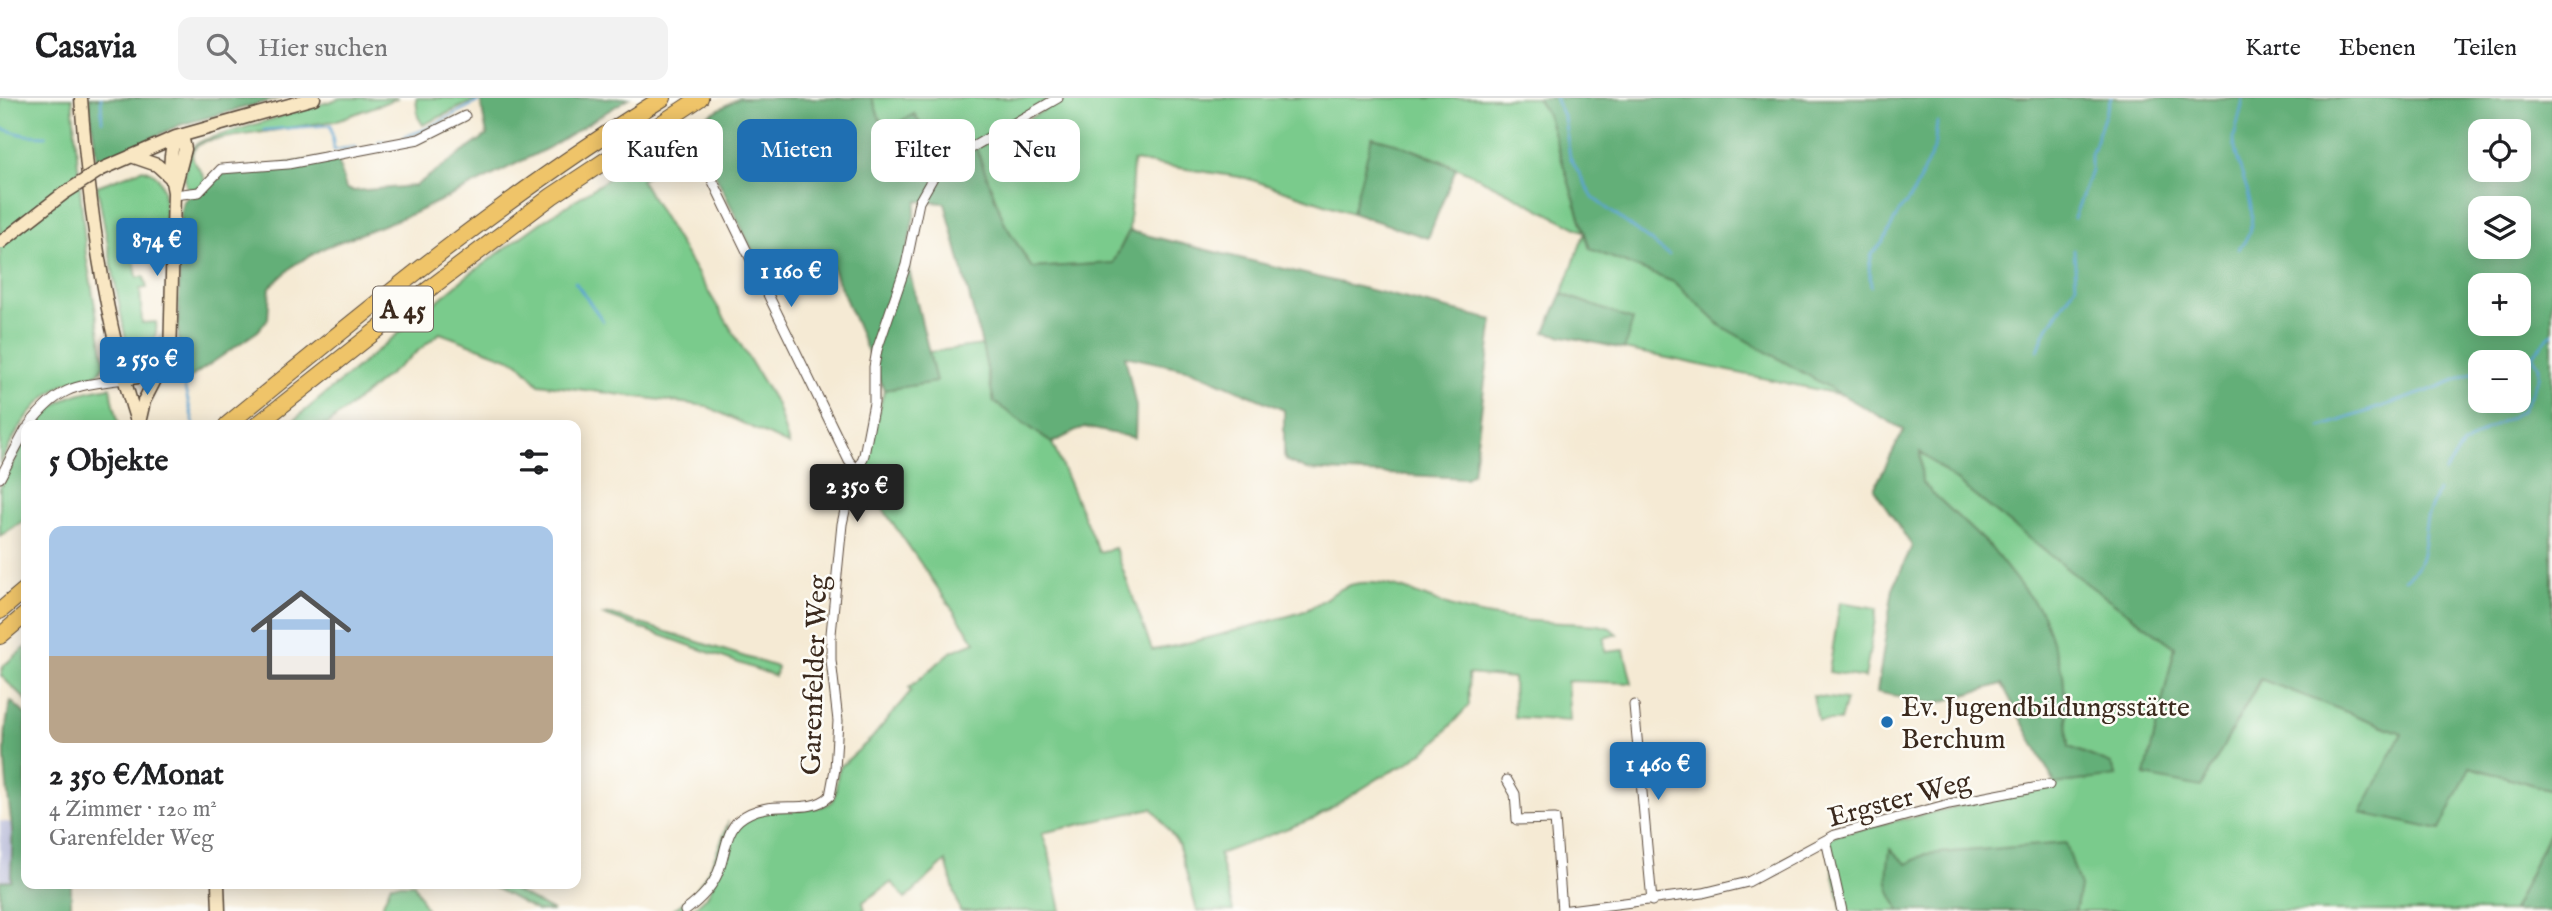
<!DOCTYPE html>
<html lang="de">
<head>
<meta charset="utf-8">
<style>
	body { margin:0; font-family:"IM FELL English",serif; background:#f2f2f2; color:#202124; height:100vh; display:flex; flex-direction:column; font-size:26px; white-space:nowrap }
	* { box-sizing:border-box; margin:0 }
	p { font-size:23px; color:#757577 }
	.icon { flex:none; width:38px; height:38px; fill:none; stroke:currentColor; stroke-width:2; stroke-linecap:round; stroke-linejoin:round }
	.map { position:relative; flex:1; overflow:hidden }
	.sheet { position:absolute; left:21px; top:322px; width:560px; height:469px; display:flex; flex-direction:column; background:#fff; border-radius:14px; box-shadow:0 4px 18px #0003 }
	.sheet>* { flex:none }
	.hud { position:absolute; left:602px; top:21px; width:665px; height:63px; display:flex; gap:14px }
	.fabs { position:absolute; left:2468px; top:21px; display:grid; gap:14px }
	.fabs a { display:grid; place-items:center; width:63px; height:63px; border-radius:14px; background:#fff; box-shadow:0 4px 18px #0003; font-size:35px }
	.price { position:absolute; translate:-50% -60px; padding:0 16px; border-radius:7px; background:#1f6fb2; color:#fff; font-size:23px; line-height:46px; filter:drop-shadow(0 2px 4px #0008) }
	.price::after { content:''; position:absolute; left:50%; top:42px; width:21px; height:16px; margin-left:-10px; background:inherit; clip-path:polygon(0 0,100% 0,50% 100%) }
	.price.selected { background:#222; color:#fff }
	ul { padding:0; list-style:none }
	li { display:grid; align-content:center; gap:14px; height:371px; padding:0 28px }
	li+li { border-top:2px solid #e0e0e0 }
	li span { display:grid; place-items:center; height:217px; border-radius:14px; color:#555 }
	li>.icon { margin-inline-start:auto }
	span .icon { width:126px; height:126px; fill:#fffc; stroke-width:1 }
	li b { font-size:30px }
	h2 { display:flex; justify-content:space-between; align-items:center; height:84px; padding:0 28px; font-size:30px }
	.chip { padding:0 24px; border-radius:14px; background:#fff; box-shadow:0 4px 18px #0003; font-size:24px; line-height:63px }
	.chip.selected { background:#1f6fb2; color:#fff }
	header { display:flex; align-items:center; gap:42px; box-sizing:border-box; height:98px; padding:0 35px; background:#fff; border-bottom:2px solid #e0e0e0 }
	header strong { font-size:33px }
	nav { display:flex; gap:38px; margin-inline-start:auto; font-size:24px }
	.search { width:490px; height:63px; background:#f2f2f2; display:flex; align-items:center; gap:18px; box-sizing:border-box; padding:0 24px; border-radius:14px; color:#757577; font-size:26px }
	.map>svg:first-child { display:block }
</style>
</head>
<body>
<header>
<strong>Casavia</strong>
<div class="search"><svg class="icon" aria-label="search" viewBox="0 0 24 24"><circle cx="10" cy="10" r="6"/><path d="M15 15l6 6"/></svg>Hier suchen</div>
<nav><a>Karte</a><a>Ebenen</a><a>Teilen</a></nav>
</header>
<div class="map">
<svg width="2552" height="813" viewBox="0 0 2552 813">
	<rect width="100%" height="100%" fill="#fdfcf7"/>
	<filter id="ink" filterUnits="userSpaceOnUse"><feTurbulence type="fractalNoise" baseFrequency=".0143" numOctaves="2"/><feDisplacementMap in="SourceGraphic" scale="14" xChannelSelector="R" yChannelSelector="G"/><feConvolveMatrix kernelMatrix="1 2 1 2 8 2 1 2 1" color-interpolation-filters="sRGB"/></filter>
	<filter id="wash" filterUnits="userSpaceOnUse"><feTurbulence type="fractalNoise" baseFrequency=".00686" numOctaves="4" result="noise"/><feDisplacementMap in="SourceGraphic" scale="28" xChannelSelector="R" yChannelSelector="G"/><feGaussianBlur stdDeviation="1.57" result="paint"/><feColorMatrix in="noise" values="0 0 0 0 0 0 0 0 0 0 0 0 0 0 0 0 0 1.4 0 .05"/><feComposite in="paint" operator="in"/></filter>
	<g filter="url(#wash)">
		<rect width="100%" height="100%" fill="#f5ead4"/>
		<!-- industrial -->
		<path fill="#c0c2dd" d="M0,723L12,725L11,783H0Z"/>
		<!-- green -->
		<path fill="#7acb8c" stroke="#5a7a55" stroke-width="2" d="M0,0H72L86,157L105,265C97,284 80,279 64,286C58,289 52,294 46,299C25,316 12,342 0,366Z
			M341,0H398L335,23L205,43C177,57 203,68 205,83L200,90L188,91C182,82 186,56 194,48C196,46 202,43 204,42Z
			M416,0H480L423,27L418,19Z
			M872,0H1051L937,67L935,50L915,16L884,32Z
			M1066,0H1537L1548,18L1590,151L1676,185L1721,228L1843,297L1624,251L1632,222L1562,196L1585,134C1516,100 1447,58 1373,39L1352,115L1246,80L1133,63L1129,133L1113,165L1032,170L1005,126L976,50Z
			M691,27L700,44L641,82L777,307L789,347L706,308L539,286L518,264L440,235L327,327H288L467,178L540,125Z
			M143,71C150,73 157,76 160,83C169,100 164,151 164,172L160,174L156,129L129,131L137,179H144L147,190L140,191L142,225L156,224C158,239 152,250 138,257L140,259H146L161,238C160,253 158,262 142,265L131,258L126,243L97,88Z
			M982,247L994,304L1052,345L1099,454L1115,450L1152,552L1170,549C1201,542 1232,534 1263,525C1276,521 1291,518 1304,513C1323,505 1339,487 1360,485C1400,482 1431,505 1467,513C1511,524 1555,524 1599,527L1610,530L1617,536L1604,540L1605,554L1624,552L1632,585L1567,583L1570,623L1514,619L1513,580L1468,576L1469,607L1436,644L1405,667L1384,677L1315,720L1219,756L1233,813H1197L1178,745L1152,710L1042,735L1049,755L1061,813H960L946,763L905,801L892,784L863,804L865,813H691C696,808 703,803 707,798C720,777 724,739 743,723C767,702 805,720 832,704C839,693 834,680 840,669L872,640L911,593L909,590L952,553L975,544L863,382L884,292L936,284L929,254Z
			M110,289L119,327H35C59,299 74,295 110,289Z
			M26,340V421L0,438V390Z
			M1919,353L2075,477L2175,549L2145,678L2201,688L2261,581L2402,635L2362,715L2470,669L2552,692V729L2512,813H2075L2080,789L1926,756L1907,766L1898,813H1842L1826,742L1835,737L2049,687L2117,677L2111,666L2069,649L2063,576L1991,450L1922,385Z
			M1840,504L1877,510L1865,580L1829,574Z
			M610,516L777,569L775,578L604,517Z
			M26,549V602L1,578L3,568Z
			M1813,598L1846,602L1840,623H1818Z
			M728,725C731,738 716,772 709,784C703,795 691,804 682,813H671C704,793 715,760 728,725Z
			M391,786H414L427,813H380Z
			M488,786H502L553,813H537Z"/>
		<!-- forest -->
		<path fill="#63af78" stroke="#4f6c4b" stroke-width="2" fill-rule="evenodd" d="M89,0H280L180,27L97,65Z
			M480,0H629L548,50L461,93L414,115L326,149L294,167L270,189L268,221L258,233L180,287L174,267L178,257L180,116L183,103L217,76L337,58L346,91L353,93L415,88L487,37Z
			M739,0H872L884,32L914,16L935,50L937,67L943,73L976,50L1005,126L1032,170L1113,165L1129,133L1493,222L1473,375L1466,380L1307,372L1287,363L1284,358V312L1191,272L1125,258L1136,309L1135,340L1084,329L1052,345L994,304L982,247L945,105L917,103L906,159L936,284L884,292L832,169L774,196L691,27Z
			M1537,0H2552V692L2470,669L2440,732L2361,715L2402,635L2260,581L2201,689L2145,678L2175,549L2075,477L1920,354L1922,385L1991,450L2043,516L2063,576L2069,649L2111,666L2117,678L2055,686L2002,586L1934,606L1877,594L1893,490L1912,448L1874,391L1904,332L1721,228L1676,185L1590,151L1548,18ZM2518,33V72H2480V33ZM2518,110V149H2480V110ZM2480,187H2518V226H2480ZM2518,264V303H2480V264Z
			M1372,39L1399,46L1456,70L1428,140L1352,115Z
			M1562,196L1633,222L1624,251L1545,234Z
			M11,603L26,617V786H71V813H0V783L11,782C11,763 14,741 11,722C6,681 0,642 11,603Z
			M2552,729V813H2512Z
			M2066,745L2080,789L2075,813H1898V808C1884,789 1887,774 1890,751L1907,766L1926,756Z"/>
		<g fill="none" stroke-linecap="round" stroke-linejoin="round">
			<!-- stream -->
			<path stroke="#5ba4d2" stroke-width="2.5" d="M101,0L102,23
				M1555,0L1564,20L1570,59L1593,100L1669,157
				M1949,4V0
				M0,30L24,37L46,38
				M264,32L331,27L334,52L355,49
				M404,39L426,31L485,0
				M379,44L384,43
				M2074,120L2091,73V56L2111,0
				M2239,151C2269,117 2237,80 2234,43C2234,33 2242,13 2243,0
				M575,184L603,223
				M1871,188L1869,169L1872,156L1883,144L1899,114L1913,96L1934,51L1937,25
				M2038,253L2044,236L2076,187L2074,151
				M178,263L194,327
				M2505,264L2532,257
				M2321,329L2428,293L2480,272
				M2444,375L2463,347L2487,331L2522,313L2539,280V269L2533,257L2552,235
				M2404,481C2428,465 2422,443 2427,420C2430,411 2434,402 2438,393"/>
		</g>
	</g>
	<g filter="url(#ink)">
		<g fill="none" stroke-linecap="round" stroke-linejoin="round">
			<defs>
				<path id="street" d="M703,63L849,363L858,373
					M174,97L199,94L221,71L288,66L419,41L465,18
					M29,327C60,287 76,288 124,281
					M0,380L26,331
					M1634,607L1652,803
					M1507,682L1515,696L1517,722L1555,721L1562,813
					M1826,742L1842,813
					M685,813C700,802 713,789 719,772C725,757 726,733 739,722C770,697 806,720 830,698L835,671L838,623L831,562V536L842,426L846,408L864,357L874,305V269L877,252L906,167L919,104L935,76L955,59L1058,0
					M1561,813L1703,795L1748,784L1835,737L1949,706L2049,687"/>
				<path id="secondary" d="M81,0C89,110 104,222 138,327
					M131,58L157,67L171,80
					M102,71L176,39L314,0
					M174,93L185,51L182,37
					M124,281L158,276L170,262L174,94C170,75 168,57 176,39
					M139,325L144,303L158,276
					M218,786L219,813"/>
				<path id="highway" d="M227,327C367,212 508,95 663,0
					M257,327L429,191L552,98L700,0
					M0,513L26,491
					M0,538L26,516"/>
			</defs>
			<!-- street casing -->
			<use href="#street" stroke="#574739" stroke-width="11"/>
			<!-- secondary casing -->
			<use href="#secondary" stroke="#574739" stroke-width="15"/>
			<!-- highway casing -->
			<use href="#highway" stroke="#574739" stroke-width="18"/>
			<!-- street -->
			<use href="#street" stroke="#fff" stroke-width="9"/>
			<!-- secondary -->
			<use href="#secondary" stroke="#f9e7c3" stroke-width="12"/>
			<!-- highway -->
			<use href="#highway" stroke="#efc469" stroke-width="16"/>
			<defs>
				<path id="secondary-bridge" d="M0,145L63,96L102,71"/>
			</defs>
			<!-- secondary-bridge casing -->
			<use href="#secondary-bridge" stroke="#574739" stroke-width="15" stroke-linecap="butt"/>
			<!-- secondary-bridge -->
			<use href="#secondary-bridge" stroke="#f9e7c3" stroke-width="12"/>
		</g>
	</g>
	<!-- markers -->
	<circle fill="#1f6fb2" stroke="#fdfcf7" stroke-width="2.5" cx="1887" cy="624" r="7"/>
	<g text-anchor="middle" stroke-width="5" stroke-linejoin="round" paint-order="stroke">
		<!-- shield labels -->
		<rect fill="#fdfcf7" stroke="#75695f" stroke-width="2" x="373" y="188.5" width="60" height="45" rx="5"/>
		<g font-size="26" font-weight="bold" fill="#3b2a1e">
			<text x="403" y="220">A 45</text>
		</g>
		<!-- street labels -->
		<g font-size="28" fill="#3b2a1e" stroke="#fdfcf7">
			<text transform="translate(813 577) rotate(-88)" y="10">Garenfelder Weg</text>
			<text transform="translate(1899 700) rotate(-15)" y="10">Ergster Weg</text>
		</g>
		<!-- poi labels -->
		<g font-size="28" fill="#3b2a1e" stroke="#fdfcf7" text-anchor="start">
			<text x="1901" y="618">Ev. Jugendbildungsstätte<tspan x="1901" dy="32">Berchum</tspan></text>
		</g>
	</g>
</svg>
<div class="fabs">
<a><svg class="icon" aria-label="locate" viewBox="0 0 24 24"><circle cx="12" cy="12" r="6"/><path d="M12 2v4M12 18v4M2 12h4M18 12h4"/></svg></a>
<a><svg class="icon" aria-label="layers" viewBox="0 0 24 24"><path d="M12 4l9 5-9 5-9-5zM3 14l9 5 9-5"/></svg></a>
<a>+</a>
<a>−</a>
</div>
<b class="price" style="left:157px;top:180px">874 €</b>
<b class="price" style="left:791px;top:211px">1 160 €</b>
<b class="price" style="left:147px;top:299px">2 550 €</b>
<b class="price selected" style="left:857px;top:426px">2 350 €</b>
<b class="price" style="left:1658px;top:704px">1 460 €</b>
<div class="hud">
<a class="chip">Kaufen</a>
<a class="chip selected">Mieten</a>
<a class="chip">Filter</a>
<a class="chip">Neu</a>
</div>
<section class="sheet">
<h2>5 Objekte<svg class="icon" aria-label="filters" viewBox="0 0 24 24"><path d="M4 7h16M4 17h16"/><circle cx="9" cy="7" r="2"/><circle cx="15" cy="17" r="2"/></svg></h2>
<ul>
<li><span style="background:linear-gradient(#a9c7e8 60%,#b9a48a 0)"><svg class="icon" aria-label="home" viewBox="0 0 24 24"><path d="M3 11l9-7 9 7M6 9v11h12V9"/></svg></span><div><b>2 350 €/Monat</b><p>4 Zimmer · 120 m²</p><p>Garenfelder Weg</p></div></li>
</ul>
</section>
</div>
</body>
</html>
